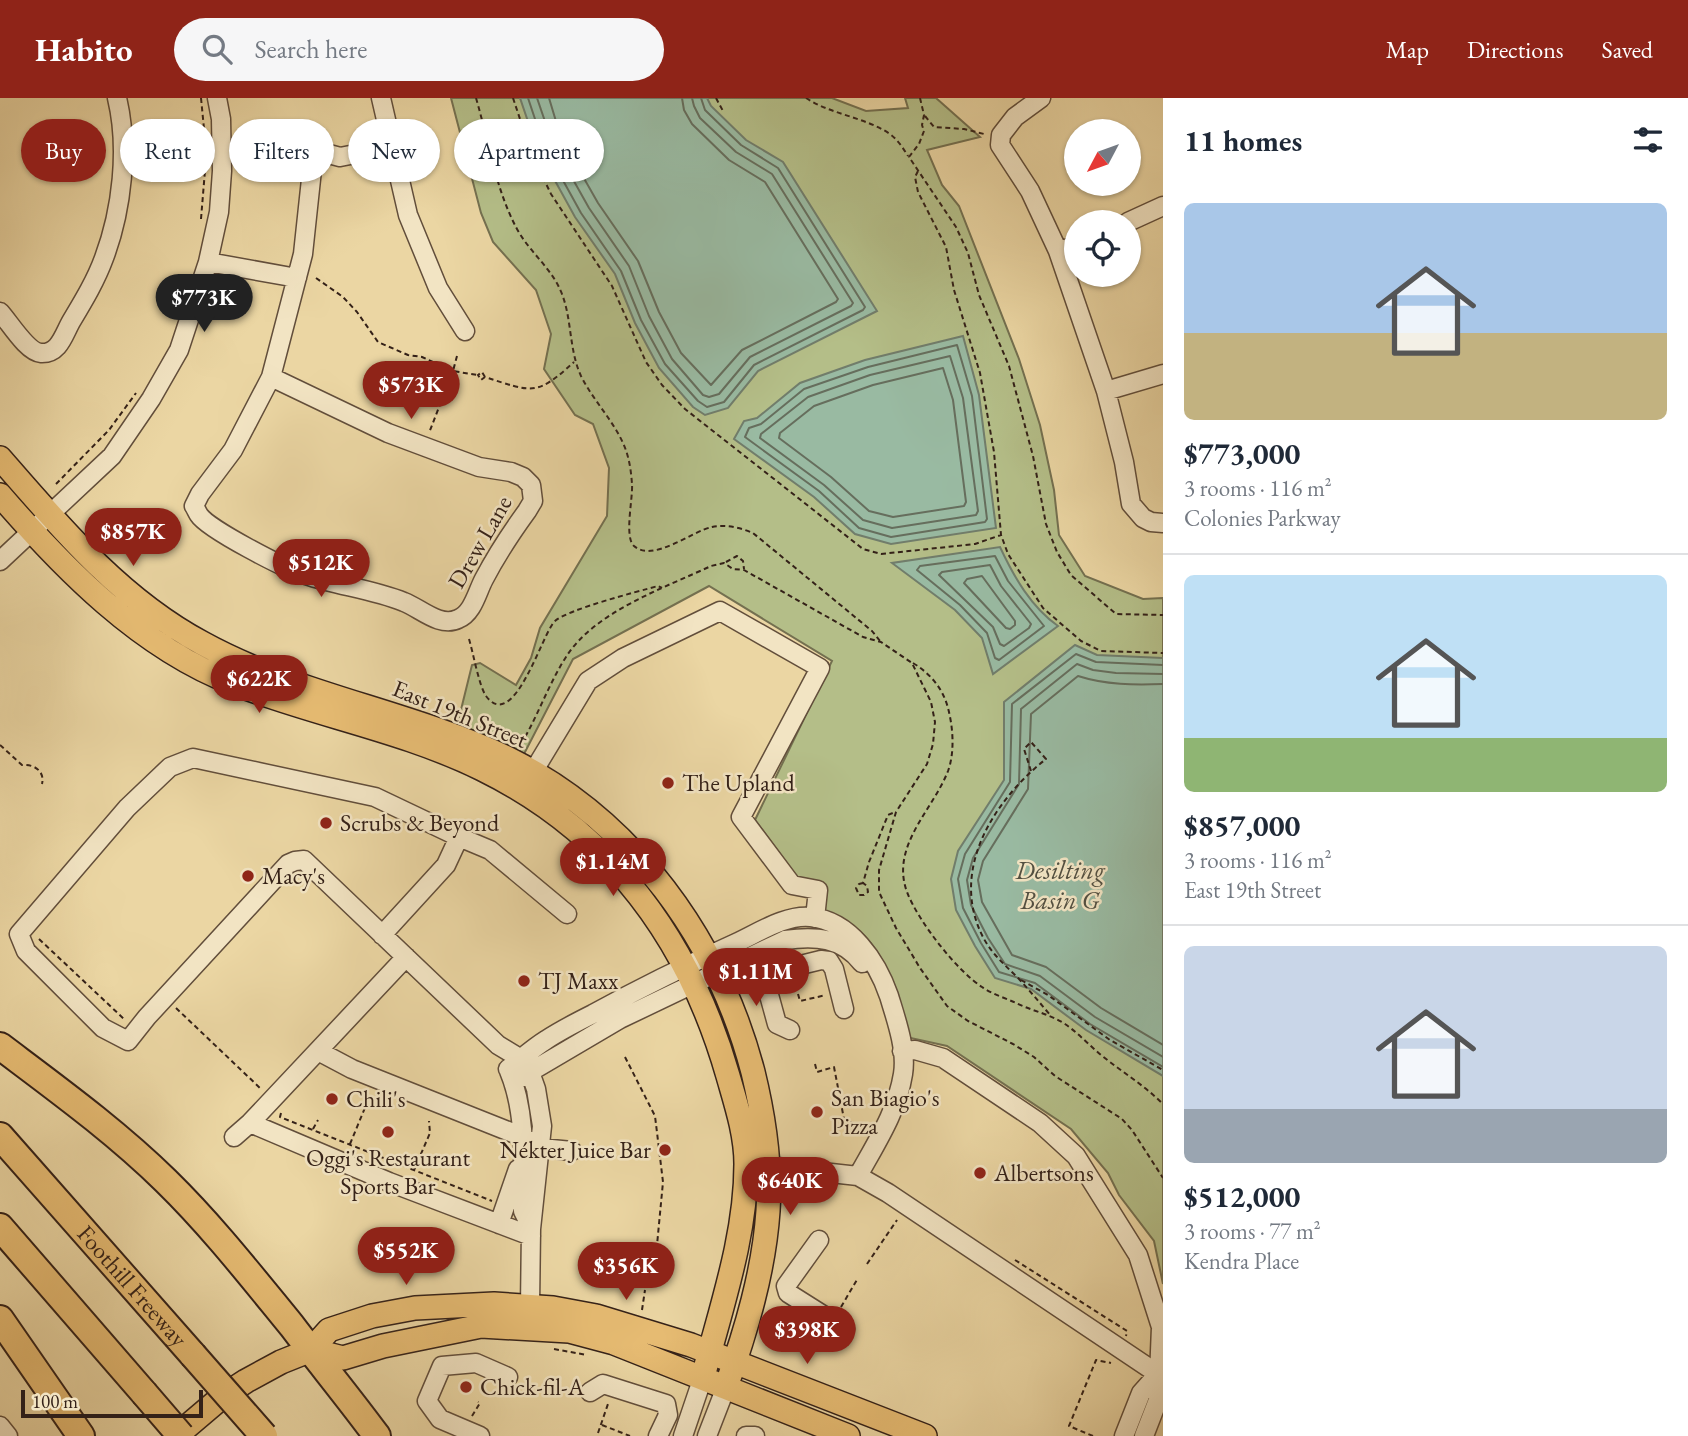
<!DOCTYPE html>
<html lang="en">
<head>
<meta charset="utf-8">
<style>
	body { margin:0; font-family:"EB Garamond",serif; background:#f6f6f7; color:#1f2937; height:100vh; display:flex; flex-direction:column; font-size:26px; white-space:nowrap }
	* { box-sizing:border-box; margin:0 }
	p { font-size:23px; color:#747a83 }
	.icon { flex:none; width:38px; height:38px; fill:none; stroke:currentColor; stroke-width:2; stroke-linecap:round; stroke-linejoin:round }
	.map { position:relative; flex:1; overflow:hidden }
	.side { display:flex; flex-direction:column; background:#fff; width:525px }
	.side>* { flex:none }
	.top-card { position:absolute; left:21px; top:21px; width:665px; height:63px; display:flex; gap:14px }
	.needle { width:46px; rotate:229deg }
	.controls { position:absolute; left:1064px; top:21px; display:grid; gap:14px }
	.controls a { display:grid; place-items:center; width:77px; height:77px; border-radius:50%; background:#fff; box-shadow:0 2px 5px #0004; font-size:35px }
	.scale { position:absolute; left:21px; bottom:18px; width:182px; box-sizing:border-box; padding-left:7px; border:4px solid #342118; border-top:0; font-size:19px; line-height:24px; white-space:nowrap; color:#342118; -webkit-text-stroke:5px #f2e4c3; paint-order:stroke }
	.price { position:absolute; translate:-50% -60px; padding:0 16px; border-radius:24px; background:#8f2418; color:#fff; font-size:23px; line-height:46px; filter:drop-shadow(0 2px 4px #0008) }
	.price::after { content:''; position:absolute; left:50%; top:42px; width:21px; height:16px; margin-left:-10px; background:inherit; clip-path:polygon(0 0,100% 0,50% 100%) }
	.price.on { background:#222; color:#fff }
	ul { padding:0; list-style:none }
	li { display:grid; align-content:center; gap:14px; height:371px; padding:0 21px }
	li+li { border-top:2px solid #e0e1e3 }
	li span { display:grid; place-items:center; height:217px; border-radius:10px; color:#555 }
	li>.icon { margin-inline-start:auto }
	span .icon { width:126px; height:126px; fill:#fffc; stroke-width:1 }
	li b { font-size:30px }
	h2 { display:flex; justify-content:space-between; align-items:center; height:84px; padding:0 21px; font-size:30px }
	.chip { padding:0 24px; border-radius:32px; background:#fff; box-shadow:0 2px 5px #0004; font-size:24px; line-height:63px }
	.chip.on { background:#8f2418; color:#fff }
	header { display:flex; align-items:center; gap:42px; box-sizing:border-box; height:98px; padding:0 35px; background:#8f2418; color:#fff }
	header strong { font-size:33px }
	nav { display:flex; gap:38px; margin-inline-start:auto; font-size:24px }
	.search { width:490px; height:63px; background:#f6f6f7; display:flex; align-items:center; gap:18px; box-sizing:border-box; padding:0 24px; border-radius:38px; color:#747a83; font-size:26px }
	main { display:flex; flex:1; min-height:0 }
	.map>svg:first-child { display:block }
</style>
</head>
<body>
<header>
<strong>Habito</strong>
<div class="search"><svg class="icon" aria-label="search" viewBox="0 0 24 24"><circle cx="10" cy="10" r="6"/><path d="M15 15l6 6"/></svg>Search here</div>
<nav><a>Map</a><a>Directions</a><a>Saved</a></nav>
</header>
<main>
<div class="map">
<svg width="1163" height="1338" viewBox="0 0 1163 1338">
	<rect width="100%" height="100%" fill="#ebd6a3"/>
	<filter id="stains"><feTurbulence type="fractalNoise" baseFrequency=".00286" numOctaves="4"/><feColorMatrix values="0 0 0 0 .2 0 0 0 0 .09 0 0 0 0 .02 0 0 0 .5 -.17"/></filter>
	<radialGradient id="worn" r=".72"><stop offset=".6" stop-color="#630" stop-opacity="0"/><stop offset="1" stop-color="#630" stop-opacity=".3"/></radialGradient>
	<!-- green -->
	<path fill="#b4be88" stroke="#747050" stroke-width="2" d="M451,0H832L866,13L908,10L905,0H936L980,39L927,52L942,87L959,108L1019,261L1040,327L1054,392L1059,437L1085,478L1143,501L1163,500V1186L1154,1143L1119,1097L1108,1075L1071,1031L947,948L906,939C894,883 882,831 821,812L755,722L832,563L709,488L573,561L524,656L457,628L472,567L480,565L516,587L531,560L540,530L607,418L609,370L593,326L575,317L544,271L551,236L536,192L493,144L481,115Z"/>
	<!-- water -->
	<path fill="#99baa2" stroke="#717d6b" stroke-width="2" d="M520,0H707L711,8L746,42L783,64L877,213L758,273L728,310L705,317L693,309L659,270L635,225L615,176L575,119L537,50Z
		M963,238L979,297L996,430L891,446L855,436L814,399L734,341L744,323L757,320L800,285L865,262Z
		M1000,449C1014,479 1031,509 1058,528L993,576L982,540L955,512L892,465Z
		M1075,547L1097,557L1163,560V978L1086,932L1031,891L995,880L975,848L956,812L951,781L958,753L1004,682V604Z"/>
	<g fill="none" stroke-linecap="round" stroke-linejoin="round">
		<!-- shore -->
		<path stroke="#666e5d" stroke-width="2" d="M528,0L544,48L581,115L621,173L641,222L665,266L698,303L707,309L724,304L754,267L863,212L865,209L778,70L741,47L705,12L701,0
			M537,0L552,44L589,110L629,168L649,218L672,261L703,297L709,299L719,296L750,259L851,208L853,205L772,76L736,54L700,20L694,8L692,0
			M549,0L561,40L598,105L638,163L659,214L681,255L711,287L742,252L836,204L838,201L765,84L729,62L692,26L684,12L682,0
			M957,247L972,298L987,421L985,424L891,439L859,430L819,393L745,339L749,330L761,326L804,291L868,269Z
			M950,258L963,300L978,413L976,417L892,430L863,422L824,387L760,340L761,336L808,299L870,277Z
			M943,270L953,302L966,404L964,408L893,419L869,413L831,379L779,340L780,335L814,308L873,287Z
			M995,458L1008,483L1044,528L999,562L995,560L987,535L960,507L917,472L920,468Z
			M990,467L1001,488L1031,526L1029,530L1004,548L1000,546L993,529L939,477L942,474Z
			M982,478L1015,523V527L1010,531L1006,530L964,485L967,481Z
			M1163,567L1096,564L1076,556L1012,606L1010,684L965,756L958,781L963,810L981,845L999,874L1035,885L1090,926L1163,969
			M1163,576L1116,575L1093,572L1077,566L1021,611L1019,686L973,760L967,782L971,807L988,840L1005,866L1040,878L1095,919L1163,959
			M1163,586C1134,587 1106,587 1078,578L1031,616L1028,691L983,763L978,782L982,804L1012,857L1046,869L1101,910L1163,947"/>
		<defs>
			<path id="minor" d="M381,0L408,117L438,190L465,233
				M1041,0L1015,19L1001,37L1000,47L1030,93L1058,153L1106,293L1124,364L1131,406L1143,420L1151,424L1163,425
				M1128,124L1163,108
				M1058,153L1076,148
				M208,164L297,180
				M0,214C10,225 27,254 41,255C60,256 64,235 72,222C84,202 96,182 104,160C122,112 129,50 117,0
				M271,279L388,335L479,369L511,374L523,379L531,387L533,403L527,413C511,435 496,458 484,481C477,494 473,515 458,521C440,530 420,510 404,504C372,491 338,488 306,477C287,472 208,431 199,417C197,414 196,411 194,408L200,396L233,352L271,279L303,156L312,72L316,61L325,55L340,59L391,49
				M1106,293L1163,276
				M0,463L112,358L151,301L179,252L208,164L219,114L222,73L221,21L217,0
				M533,674L588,583L623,560L720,513L820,570L741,719L792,787L818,792L815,820
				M459,739L490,752L567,816
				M382,837L446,767L459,739L375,699L193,660L170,669L127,710L19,836L26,853L103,930L128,943L147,919L288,766L295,763L304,762L498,947L521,961L530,974L536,991L542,1028L531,1131L530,1208
				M790,932L777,926L766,886V878L772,874L821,862L829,863L834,871L844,911
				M318,953L352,971L523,1039L541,1050L572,1053
				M902,953L915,952L943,960L1040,1025L1076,1058L1138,1157L1161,1229L1158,1302L1144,1338
				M508,971C521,961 533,950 546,942C561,932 577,924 593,916C640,890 687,867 736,845C758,835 786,816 811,819C850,823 877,863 889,898C896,921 907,952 903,976C897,1014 876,1045 858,1078
				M509,973C527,1016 523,1067 523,1113L527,1121
				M513,984L620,921L785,842C815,838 842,839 862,865
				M250,1025L389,1084L531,1138
				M234,1039L250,1025L406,859
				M768,1068L858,1078L888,1095L1158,1276
				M499,1126L518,1071
				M819,1142L786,1188L788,1195L845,1231
				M590,1294L603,1286L666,1306L668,1317L658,1338
				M0,1328L8,1338
				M480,1338L440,1321L427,1303L442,1268L476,1265L508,1279
				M683,1338L703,1279
				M707,1338L726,1289
				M746,1338H755
				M1124,1338L1141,1295L1158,1276"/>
			<path id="major" d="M0,360C60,429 120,501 202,545C298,598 410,613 509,661C633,723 718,841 753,974C764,1019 771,1067 768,1113C764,1173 746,1233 726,1289
				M0,397C63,470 141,550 233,585C314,617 403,632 482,671C610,734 689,842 728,978C736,1006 746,1036 746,1066C746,1139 721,1209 703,1279
				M311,1252L343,1260L383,1248L481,1228L569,1233L614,1245L848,1338
				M176,1338L223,1298L246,1283L281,1264L311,1252L329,1232L372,1218L415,1210L494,1206L553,1210L596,1218L691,1247L925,1338"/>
			<g id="highway">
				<path d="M0,948C57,991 115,1033 166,1083C212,1128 251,1178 292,1228C320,1265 349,1300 377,1338"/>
				<path id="s1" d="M0,1038L193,1257"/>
				<path d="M0,1129L144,1295"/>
				<path d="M0,1221L81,1338"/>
			</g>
		</defs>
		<!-- minor casing -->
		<use href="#minor" stroke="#624e3b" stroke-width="21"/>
		<!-- major casing -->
		<use href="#major" stroke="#342118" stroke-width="26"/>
		<!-- highway casing -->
		<use href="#highway" stroke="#342118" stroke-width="30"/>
		<!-- path -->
		<path stroke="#342118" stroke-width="2" stroke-dasharray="5 3.5" stroke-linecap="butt" d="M201,0L205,41
			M476,0C489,44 495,90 517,131C530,155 552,170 562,196C572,222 569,252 581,278C593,302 612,321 623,345C629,358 631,372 632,386C633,401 624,439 634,448C653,465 692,433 712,429C726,426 741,430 753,435L872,533L880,543
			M513,0L532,57L551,96L612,188L646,264L662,287L685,311L863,451L881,456L975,446L1001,437
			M716,0L723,13
			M806,0C832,17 865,19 890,36C898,42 903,50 908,58
			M920,0L924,17L922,27L924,33L919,46L909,59L956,129L968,155L979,197L1009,268L1033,358L1046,426L1057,454L1071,477L1116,516L1163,517
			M925,18L934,29L964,31L984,36
			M918,73L915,79L918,94L946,149L954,192L980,275L994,354L1001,437L1008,456L1043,510L1081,543L1101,553L1163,555
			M201,121L206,60
			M316,180L343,199L357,214L378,244L408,257L422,259L453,273L429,335
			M457,258L453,273L477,277
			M485,279L482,274L478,277L481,282L485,279C532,294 536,299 574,264
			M56,386L109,332L136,295
			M726,464L737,458L743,463L744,471
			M469,541C473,554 479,588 486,598C514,636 542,535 555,523C569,511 636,494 658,488L662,490
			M913,565C931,576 943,591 948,610C953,629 955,654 948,673C933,712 890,748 907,794C918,823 957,873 982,889C992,896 1005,900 1016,905C1032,913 1050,916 1065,926C1078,935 1089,947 1101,957C1122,974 1144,987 1163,1006
			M521,646C538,618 548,587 566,559C594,514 664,490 711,468L724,465L733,471L744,472L863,539L881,544L912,565L931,604L935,624L933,646L927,666L896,714L879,772V794L896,830L920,870L947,908L968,923L1013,946L1034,959L1055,978L1122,1021L1132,1032L1163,1080
			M0,647L22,667C34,666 45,673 42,686
			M1031,673L1024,651L1031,644L1046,661C993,703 948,774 984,841C993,857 1006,868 1019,881C1030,893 1040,905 1051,918
			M863,785L859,786L856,790L859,797H864L868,794L867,788L863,785L869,764L888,717L895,714
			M39,841L124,921
			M1021,882L1048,897L1110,942L1163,972
			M798,896L800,903L826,897
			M176,910L260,990
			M625,959L655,1018L663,1084L655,1168
			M815,966L817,974L834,969L844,1021L866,1032
			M281,1015L280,1019L492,1103
			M313,1031L318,1022
			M350,1046L369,1000
			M414,1072L430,1035L429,1023
			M1015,1162L1127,1233L1126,1238
			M867,1166L897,1122
			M841,1209L858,1180
			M642,1212L645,1192
			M554,1251L587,1257
			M472,1318L480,1305L478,1304
			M602,1327L630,1338
			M598,1335L609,1303
			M1093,1338L1069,1328L1096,1262L1111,1265"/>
		<!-- minor -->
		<use href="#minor" stroke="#f2e4c3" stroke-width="18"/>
		<!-- major -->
		<use href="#major" stroke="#e6bb72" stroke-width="23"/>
		<!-- highway -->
		<use href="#highway" stroke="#e6bb72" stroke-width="26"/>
		<defs>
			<path id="highway-bridge" d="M193,1257L264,1338
				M144,1295L181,1338"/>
		</defs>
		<!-- highway-bridge casing -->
		<use href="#highway-bridge" stroke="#342118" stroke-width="30" stroke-linecap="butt"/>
		<!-- highway-bridge -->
		<use href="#highway-bridge" stroke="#e6bb72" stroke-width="26"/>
	</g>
	<!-- markers -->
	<g fill="#8f2418" stroke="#f2e4c3" stroke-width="2.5">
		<circle cx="668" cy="685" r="7"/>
		<circle cx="326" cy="725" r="7"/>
		<circle cx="248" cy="778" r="7"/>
		<circle cx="524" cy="883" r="7"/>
		<circle cx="332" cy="1001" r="7"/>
		<circle cx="817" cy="1014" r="7"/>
		<circle cx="388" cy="1034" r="7"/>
		<circle cx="665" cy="1052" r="7"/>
		<circle cx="980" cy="1075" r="7"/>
		<circle cx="466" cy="1289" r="7"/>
	</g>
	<g text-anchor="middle" stroke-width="5" stroke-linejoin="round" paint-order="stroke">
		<!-- street labels -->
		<g font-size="24" fill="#342118" stroke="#f2e4c3">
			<text transform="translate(480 444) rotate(-60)" y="8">Drew Lane</text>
			<text transform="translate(460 616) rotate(22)" y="8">East 19th Street</text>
			<text dy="8" stroke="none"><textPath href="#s1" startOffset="200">Foothill Freeway</textPath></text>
		</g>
		<!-- poi labels -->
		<g font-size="24" fill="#342118" stroke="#f2e4c3" text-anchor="start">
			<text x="682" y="693">The Upland</text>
			<text x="340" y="733">Scrubs &amp; Beyond</text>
			<text x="262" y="786">Macy's</text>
			<text x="538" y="891">TJ Maxx</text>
			<text x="831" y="1008">San Biagio's<tspan x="831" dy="28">Pizza</tspan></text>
			<text x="346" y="1009">Chili's</text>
			<text x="651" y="1060" text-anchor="end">Nékter Juice Bar</text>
			<text x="388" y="1068" text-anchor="middle">Oggi's Restaurant<tspan x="388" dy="28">Sports Bar</tspan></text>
			<text x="994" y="1083">Albertsons</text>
			<text x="480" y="1297">Chick-fil-A</text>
		</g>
		<!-- water labels -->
		<g font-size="26" font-style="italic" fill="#524f41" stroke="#f2e4c3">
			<text x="1060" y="781">Desilting<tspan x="1060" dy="30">Basin G</tspan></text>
		</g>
	</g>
	<rect width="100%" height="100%" filter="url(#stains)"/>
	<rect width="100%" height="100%" fill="url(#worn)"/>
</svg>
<div class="controls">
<a><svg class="needle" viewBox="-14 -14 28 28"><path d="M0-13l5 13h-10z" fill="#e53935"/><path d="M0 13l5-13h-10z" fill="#747a83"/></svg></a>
<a><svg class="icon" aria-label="locate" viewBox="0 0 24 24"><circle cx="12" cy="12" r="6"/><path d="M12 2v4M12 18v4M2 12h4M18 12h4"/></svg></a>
</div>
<div class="scale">100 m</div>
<b class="price on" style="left:204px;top:236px">$773K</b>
<b class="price" style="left:411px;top:323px">$573K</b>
<b class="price" style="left:133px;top:470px">$857K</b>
<b class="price" style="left:321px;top:501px">$512K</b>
<b class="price" style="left:259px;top:617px">$622K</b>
<b class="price" style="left:613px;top:800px">$1.14M</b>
<b class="price" style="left:756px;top:910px">$1.11M</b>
<b class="price" style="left:790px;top:1119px">$640K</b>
<b class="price" style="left:406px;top:1189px">$552K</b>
<b class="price" style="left:626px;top:1204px">$356K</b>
<b class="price" style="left:807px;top:1268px">$398K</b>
<div class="top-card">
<a class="chip on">Buy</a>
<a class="chip">Rent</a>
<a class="chip">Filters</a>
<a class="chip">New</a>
<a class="chip">Apartment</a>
</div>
</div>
<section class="side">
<h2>11 homes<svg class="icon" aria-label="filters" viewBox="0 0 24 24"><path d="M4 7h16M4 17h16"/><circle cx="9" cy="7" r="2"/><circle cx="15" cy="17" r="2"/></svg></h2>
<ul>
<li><span style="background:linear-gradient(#a9c7e8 60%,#c2b280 0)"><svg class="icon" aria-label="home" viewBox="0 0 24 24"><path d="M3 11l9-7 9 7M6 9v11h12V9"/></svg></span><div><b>$773,000</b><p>3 rooms · 116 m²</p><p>Colonies Parkway</p></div></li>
<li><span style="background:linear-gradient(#bfe0f5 75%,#8fb573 0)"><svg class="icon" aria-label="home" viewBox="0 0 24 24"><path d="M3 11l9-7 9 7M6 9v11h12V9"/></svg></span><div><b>$857,000</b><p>3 rooms · 116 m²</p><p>East 19th Street</p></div></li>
<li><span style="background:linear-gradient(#c9d6e8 75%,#9aa5b1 0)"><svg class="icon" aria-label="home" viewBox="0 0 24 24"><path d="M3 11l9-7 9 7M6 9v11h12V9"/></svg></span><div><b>$512,000</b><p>3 rooms · 77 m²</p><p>Kendra Place</p></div></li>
</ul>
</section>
</main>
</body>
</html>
